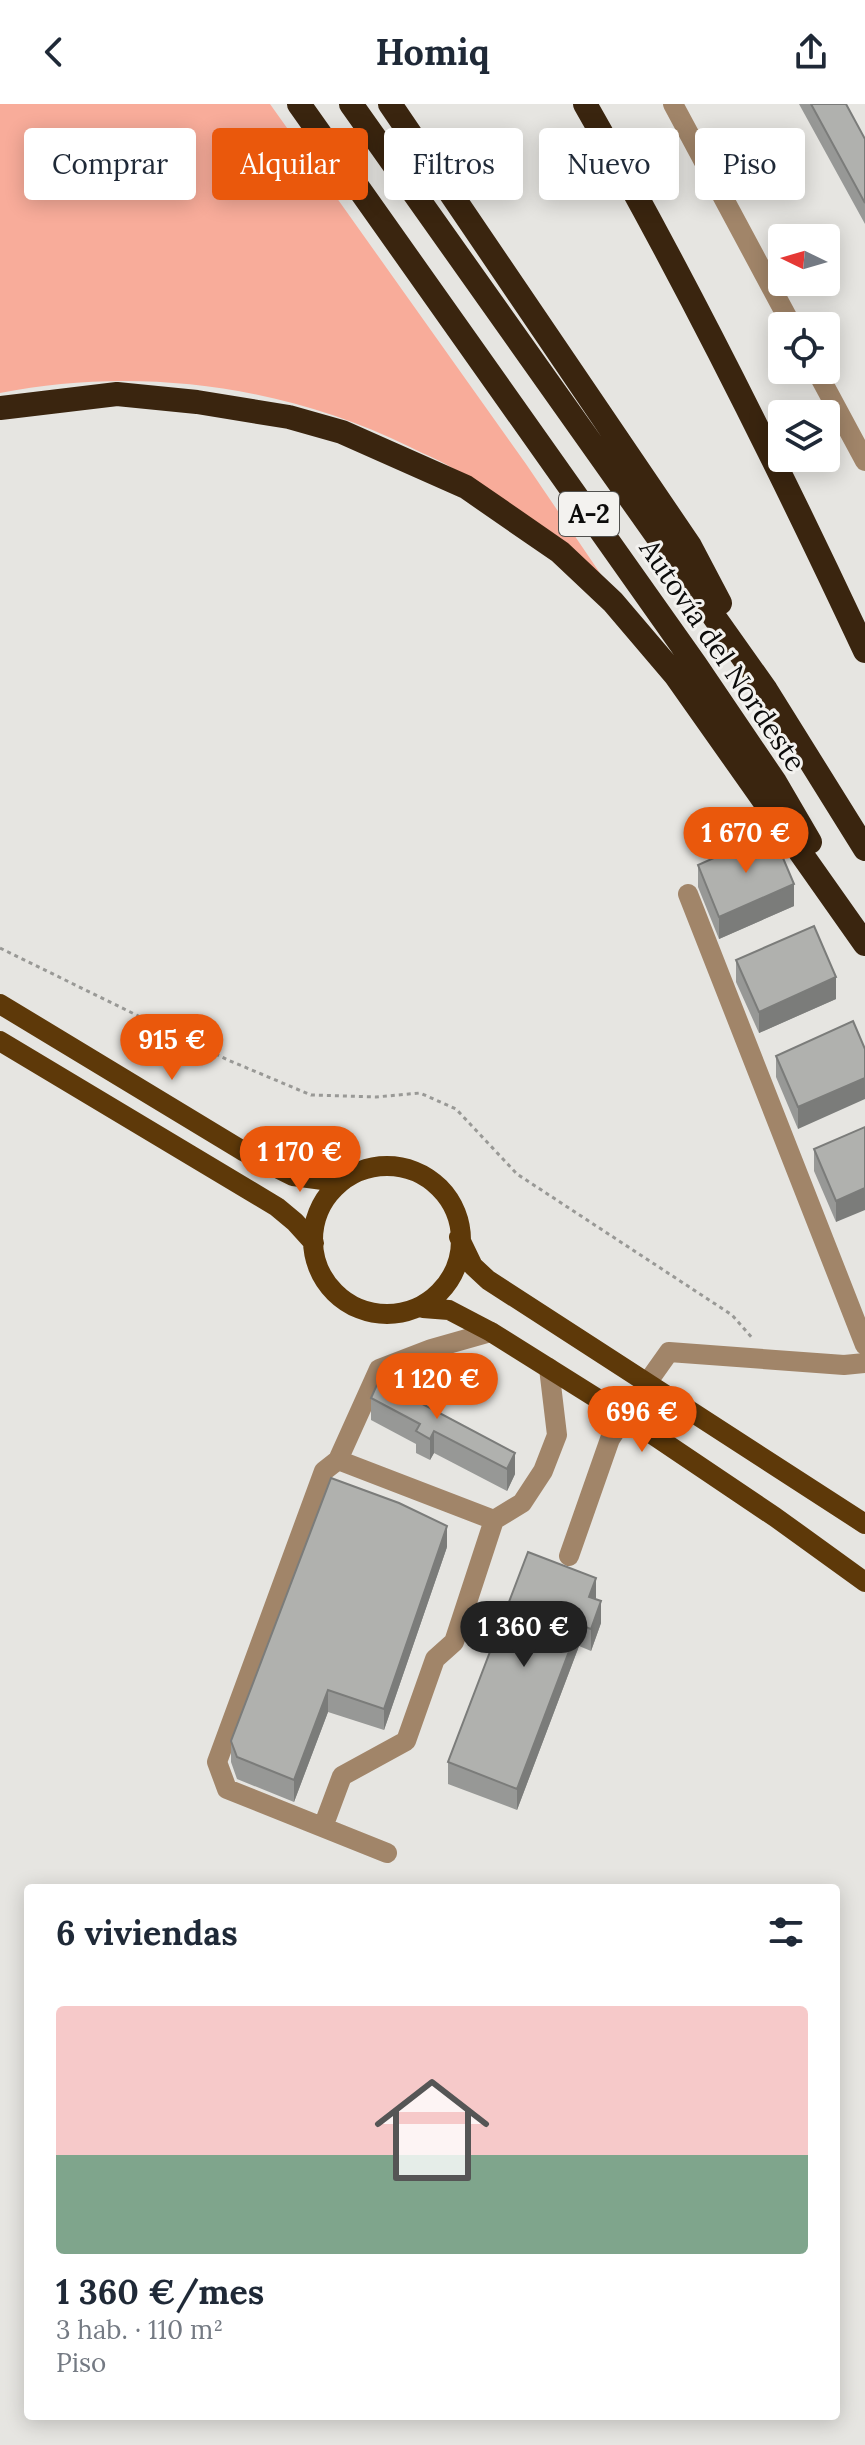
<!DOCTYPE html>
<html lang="es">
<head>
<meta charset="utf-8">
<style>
	body { margin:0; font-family:Lora,serif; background:#f6f6f7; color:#1f2937; height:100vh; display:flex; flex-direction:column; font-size:30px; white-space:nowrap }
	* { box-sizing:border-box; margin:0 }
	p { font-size:26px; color:#747a83 }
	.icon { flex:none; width:44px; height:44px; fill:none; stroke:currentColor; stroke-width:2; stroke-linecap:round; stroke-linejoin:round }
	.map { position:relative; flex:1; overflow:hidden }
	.side { position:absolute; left:24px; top:1780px; width:816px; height:536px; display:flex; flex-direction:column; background:#fff; border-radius:8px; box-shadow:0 4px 20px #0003 }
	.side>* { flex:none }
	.hud { position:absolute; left:24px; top:24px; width:818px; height:72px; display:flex; gap:16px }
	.needle { width:52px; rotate:275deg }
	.buttons { position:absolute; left:768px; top:120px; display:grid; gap:16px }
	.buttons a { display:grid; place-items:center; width:72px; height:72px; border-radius:8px; background:#fff; box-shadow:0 4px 20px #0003; font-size:40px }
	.price { position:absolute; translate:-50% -68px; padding:0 18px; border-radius:28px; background:#ea580c; color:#fff; font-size:26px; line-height:52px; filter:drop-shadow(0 2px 4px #0008) }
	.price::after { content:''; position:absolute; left:50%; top:48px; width:24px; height:18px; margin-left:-12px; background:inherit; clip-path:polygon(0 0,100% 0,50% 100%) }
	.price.active { background:#222; color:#fff }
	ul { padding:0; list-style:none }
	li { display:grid; align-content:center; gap:16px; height:424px; padding:0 32px }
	li span { display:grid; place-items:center; height:248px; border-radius:8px; color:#555 }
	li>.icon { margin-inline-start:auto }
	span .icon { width:144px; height:144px; fill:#fffc; stroke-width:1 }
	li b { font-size:34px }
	h2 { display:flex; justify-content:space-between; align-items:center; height:96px; padding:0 32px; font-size:34px }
	.pill { padding:0 28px; border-radius:8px; background:#fff; box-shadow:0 4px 20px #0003; font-size:28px; line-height:72px }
	.pill.active { background:#ea580c; color:#fff }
	header { display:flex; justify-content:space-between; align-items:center; height:104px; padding:0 32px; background:#fff; font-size:36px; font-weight:700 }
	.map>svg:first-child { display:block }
</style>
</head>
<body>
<header><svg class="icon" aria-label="back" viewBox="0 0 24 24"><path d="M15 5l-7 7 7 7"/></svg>Homiq<svg class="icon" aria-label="share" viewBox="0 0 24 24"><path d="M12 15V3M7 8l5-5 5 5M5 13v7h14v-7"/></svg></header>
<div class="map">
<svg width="865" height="2341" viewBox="0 0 865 2341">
	<rect width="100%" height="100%" fill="#e6e5e1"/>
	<!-- green -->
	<path fill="#f8ac9a" d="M0,0H270L526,360L606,478C557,441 510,401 459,368C444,358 426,351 410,343C285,281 136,262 0,289Z"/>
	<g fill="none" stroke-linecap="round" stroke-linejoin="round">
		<!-- path -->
		<path stroke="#999996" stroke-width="3" stroke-dasharray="4 4" stroke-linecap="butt" d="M0,844L228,956L311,991L376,993L420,989L456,1005L517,1070L732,1211L753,1235"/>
		<!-- minor -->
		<path stroke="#a18569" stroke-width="20" d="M673,0L792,222
			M816,266L865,357
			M688,790L865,1241
			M491,1228L431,1245L379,1265L338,1356L494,1416L522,1399L543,1367L557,1331L549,1264
			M647,1279L669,1248L844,1261L865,1259
			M338,1356L324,1367L217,1658L227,1685L387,1749
			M569,1452L610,1335L625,1312
			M323,1723L342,1672L406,1637L435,1555L454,1538L494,1416"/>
		<!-- major -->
		<path stroke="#5e3909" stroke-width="20" d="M0,900L243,1047L293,1072L323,1076L347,1071
			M0,937L277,1103L295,1118L314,1139
			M313 1136a74 74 0 1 1 148 0a74 74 0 1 1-148 0Z
			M459,1133L473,1162L488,1176L865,1420
			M423,1204L449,1206L491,1228L625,1312L775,1413L865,1478"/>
		<!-- highway -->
		<path stroke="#3a250f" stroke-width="24" d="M299,0L695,560L775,678L810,738
			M351,0L766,586L865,745
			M390,0L690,442L720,499
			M585,0C687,178 778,361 865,547
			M0,304L117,290L197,298L289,313L342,328L466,383L560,448L613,498L676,572L865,840"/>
	</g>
	<!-- wall -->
	<path fill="#979896" d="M799,0H846L865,35V120Z
		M698,761L794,802L719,835L698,783Z
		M736,856L836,895L759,929L736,878Z
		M853,917L798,1025L776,973V952Z
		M865,1023L836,1118L814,1067V1045Z
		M402,1290L515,1370L507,1387L434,1349L430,1356L416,1349V1340L371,1316V1294Z
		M447,1443L384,1626L328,1608L294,1698L237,1675L231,1658V1637Z
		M596,1495L601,1519L591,1547L579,1542L517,1706L448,1680V1658Z"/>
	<!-- shaded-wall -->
	<path fill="#7b7c7a" d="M794,780V802L719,835V813Z
		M836,873V895L759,929V908Z
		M865,974V995L798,1025V1003Z
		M865,1084V1106L836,1118V1097Z
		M402,1274V1296L396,1286Z
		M434,1327V1349L430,1356V1335Z
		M515,1349V1370L507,1387V1365Z
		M447,1422V1443L384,1626V1605Z
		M596,1474V1496L589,1493Z
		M601,1497V1519L591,1547V1525Z
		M579,1521V1542L517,1706V1685Z
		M328,1586V1608L294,1698V1676Z"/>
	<!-- building -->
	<path fill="#b0b1ae" stroke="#7b7c7a" stroke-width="2" d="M811,0H846L865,35V99Z
		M772,728L794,780L719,813L698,761Z
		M814,822L836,873L759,908L736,856Z
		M853,917L865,945V974L798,1003L776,952Z
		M865,1023V1084L836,1097L814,1045Z
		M384,1265L402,1274L396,1286L515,1349L507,1365L434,1327L430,1335L416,1327L420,1320L371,1294Z
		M331,1374L399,1399L447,1422L384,1605L328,1586L294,1676L237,1653L231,1637Z
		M528,1448L596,1474L589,1493L601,1497L591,1525L579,1521L517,1685L448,1658Z"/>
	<g text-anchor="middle" stroke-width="6" stroke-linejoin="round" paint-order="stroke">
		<!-- shield labels -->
		<rect fill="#f3f2ef" stroke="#51514f" stroke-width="2" x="559" y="388" width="60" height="44" rx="6"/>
		<g font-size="26" font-weight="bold" fill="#0c0c0b">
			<text x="589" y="419">A-2</text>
		</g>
		<!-- street labels -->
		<g font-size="28" fill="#0c0c0b" stroke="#f3f2ef">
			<text transform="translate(723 551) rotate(56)" y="10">Autovía del Nordeste</text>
		</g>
	</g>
</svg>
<div class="buttons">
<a><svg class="needle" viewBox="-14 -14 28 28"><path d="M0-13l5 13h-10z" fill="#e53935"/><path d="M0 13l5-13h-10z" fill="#747a83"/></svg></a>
<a><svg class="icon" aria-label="locate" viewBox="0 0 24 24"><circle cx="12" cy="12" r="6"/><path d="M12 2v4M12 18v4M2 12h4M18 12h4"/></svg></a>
<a><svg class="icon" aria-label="layers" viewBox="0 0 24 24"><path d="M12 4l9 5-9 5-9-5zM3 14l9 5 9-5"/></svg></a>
</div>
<b class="price" style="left:746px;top:771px">1 670 €</b>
<b class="price" style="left:172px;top:978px">915 €</b>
<b class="price" style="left:300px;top:1090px">1 170 €</b>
<b class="price" style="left:437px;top:1317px">1 120 €</b>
<b class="price" style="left:642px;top:1350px">696 €</b>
<b class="price active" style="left:524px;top:1565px">1 360 €</b>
<div class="hud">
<a class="pill">Comprar</a>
<a class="pill active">Alquilar</a>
<a class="pill">Filtros</a>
<a class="pill">Nuevo</a>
<a class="pill">Piso</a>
</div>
<section class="side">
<h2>6 viviendas<svg class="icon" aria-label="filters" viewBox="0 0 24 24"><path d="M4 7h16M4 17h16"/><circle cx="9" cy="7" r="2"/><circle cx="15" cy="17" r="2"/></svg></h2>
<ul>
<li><span style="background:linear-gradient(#f6c9c9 60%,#7fa58c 0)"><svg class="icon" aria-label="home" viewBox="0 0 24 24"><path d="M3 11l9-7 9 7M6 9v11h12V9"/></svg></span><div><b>1 360 €/mes</b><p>3 hab. · 110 m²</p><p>Piso</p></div></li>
</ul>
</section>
</div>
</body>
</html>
